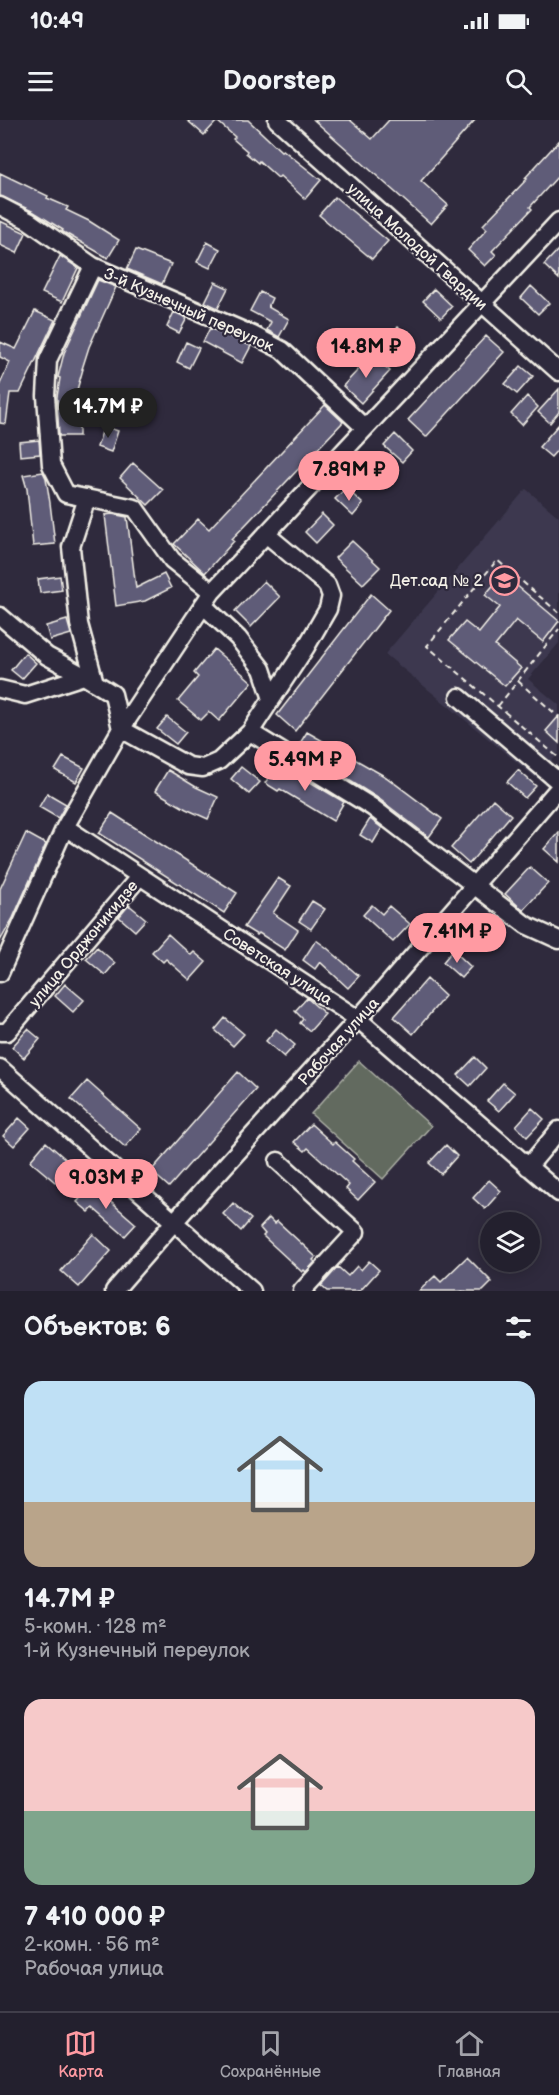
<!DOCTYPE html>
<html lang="ru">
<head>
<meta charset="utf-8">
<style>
	body { margin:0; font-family:"Balsamiq Sans",sans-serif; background:#2b2836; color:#f1f3f6; height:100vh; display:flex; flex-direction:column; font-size:22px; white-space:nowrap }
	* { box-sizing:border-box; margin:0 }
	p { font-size:20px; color:#a3a3aa }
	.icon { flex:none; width:33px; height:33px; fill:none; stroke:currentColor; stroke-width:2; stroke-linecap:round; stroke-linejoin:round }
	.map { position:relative; height:1171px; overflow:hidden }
	.panel { display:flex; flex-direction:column; background:#23202e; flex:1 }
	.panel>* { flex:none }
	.fabs { position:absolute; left:480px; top:1092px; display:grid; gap:12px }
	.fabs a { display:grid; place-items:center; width:60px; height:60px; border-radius:50%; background:#23202e; box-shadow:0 3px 15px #0003,0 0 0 2px #403e4a; font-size:30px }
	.price { position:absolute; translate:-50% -51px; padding:0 14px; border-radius:21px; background:#ff9aa2; color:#111; font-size:20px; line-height:39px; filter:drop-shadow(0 2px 3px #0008) }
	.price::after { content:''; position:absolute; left:50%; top:36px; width:18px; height:14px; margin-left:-9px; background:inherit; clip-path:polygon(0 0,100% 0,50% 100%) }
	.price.active { background:#222; color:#fff }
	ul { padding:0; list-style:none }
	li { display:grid; align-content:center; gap:12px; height:318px; padding:0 24px }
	li span { display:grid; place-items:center; height:186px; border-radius:18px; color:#555 }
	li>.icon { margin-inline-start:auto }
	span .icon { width:108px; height:108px; fill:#fffc; stroke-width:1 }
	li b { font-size:26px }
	h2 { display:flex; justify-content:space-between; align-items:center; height:72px; padding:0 24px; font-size:26px }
	.status { display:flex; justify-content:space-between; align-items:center; height:42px; padding:0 30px; background:#23202e; direction:ltr }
	.status svg { height:16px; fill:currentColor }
	header { display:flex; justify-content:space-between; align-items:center; height:78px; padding:0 24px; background:#23202e; font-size:27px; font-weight:800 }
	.tab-bar { display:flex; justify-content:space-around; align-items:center; height:84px; border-top:2px solid #403e4a; background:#23202e; font-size:16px; color:#a3a3aa }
	.tab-bar a { display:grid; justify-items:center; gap:3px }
	.tab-bar .active { color:#ff9aa2 }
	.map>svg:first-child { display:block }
</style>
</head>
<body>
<div class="status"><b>10:49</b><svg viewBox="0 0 49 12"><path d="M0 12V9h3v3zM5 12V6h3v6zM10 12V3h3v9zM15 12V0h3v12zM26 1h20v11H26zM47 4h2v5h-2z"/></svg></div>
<header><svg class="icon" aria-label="menu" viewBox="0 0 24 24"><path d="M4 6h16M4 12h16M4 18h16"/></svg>Doorstep<svg class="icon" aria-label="search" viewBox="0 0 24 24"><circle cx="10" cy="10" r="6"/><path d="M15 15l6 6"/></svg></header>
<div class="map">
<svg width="559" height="1171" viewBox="0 0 559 1171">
	<rect width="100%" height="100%" fill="#2f2a3d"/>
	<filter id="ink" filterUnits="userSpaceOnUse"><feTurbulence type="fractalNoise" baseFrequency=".0167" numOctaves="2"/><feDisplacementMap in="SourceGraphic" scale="12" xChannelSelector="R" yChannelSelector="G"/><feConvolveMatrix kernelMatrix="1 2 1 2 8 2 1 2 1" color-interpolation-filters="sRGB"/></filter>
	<g filter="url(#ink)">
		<!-- built -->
		<path fill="#3d394f" d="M526,369L559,397V523L528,559L559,585V633L536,658L385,534Z"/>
		<!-- green -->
		<path fill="#626b5f" stroke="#abaea4" stroke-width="1.5" d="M359,941L431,1006L383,1059L311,994Z"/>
		<!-- building -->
		<path fill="#5f5b78" stroke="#f4f1e8" stroke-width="1.5" d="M187,0H248L281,31L283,30L321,60L305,79L280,56L278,58L259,41L258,43L246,33L247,31L233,19L235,17L217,1L204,15Z
			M314,0H350L372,19L389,0H475L421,61L448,85L431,104Z
			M559,21V55L530,87L532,89L492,131L496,135L485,146L468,130L487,109L483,105L527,59L525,58Z
			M0,53L48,76L47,78L68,87L66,90L89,101L119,120L108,138L65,113L62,111L63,110L34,92L0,76Z
			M335,77L388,121L372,139L319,95Z
			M0,101L26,113L17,133L0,125Z
			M207,122L220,129L210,148L197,142Z
			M559,129V159L544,145Z
			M136,130L171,144L162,164L127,149Z
			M60,136L78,148L62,182L42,173Z
			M98,160L116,167L89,227L82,249H83L75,277L79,278L74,302H79V316H59L57,277L60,258L58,257L64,233Z
			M215,162L228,168L218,188L205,182Z
			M531,166L549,183L538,194L521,178Z
			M434,169L452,186L441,198L423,181Z
			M260,172L272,178L268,187L289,199L279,217L267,210L271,202L250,191Z
			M35,191L55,200L20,273H10L6,304L0,303V264L10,242L0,237V222L16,229Z
			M174,192L187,198L179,213L167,207Z
			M398,207L416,224L405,235L387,219Z
			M210,208L251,226L242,243L203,222Z
			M486,216L504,232L426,317L408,300Z
			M186,222L199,228L189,248L177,242Z
			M372,235L390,251L361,283L343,266Z
			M521,246L533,256L517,274L505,264Z
			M559,269V292L550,303L538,292Z
			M527,276L538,287L522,305L511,294Z
			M325,285L343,302L232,419L234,421L205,453L174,424L198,399L209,409Z
			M559,304V328L551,337L539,327Z
			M104,306L118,311L111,332L97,327Z
			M395,314L412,331L402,342L384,326Z
			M39,320L40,334L20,336L19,322Z
			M371,341L389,357L378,369L361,352Z
			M133,343L163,370L148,385L120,358Z
			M43,352L46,358L50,383L55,424L33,426L27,369L23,355Z
			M346,368L363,384L353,396L335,379Z
			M112,394L127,397L136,468L164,454L171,468L145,481L116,486L105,395Z
			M322,394L333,405L316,423L305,412Z
			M352,421L380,447L363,464L335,438Z
			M503,454L559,501L543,522L516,500L495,526L521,548L505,566L449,520L465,502L479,513L500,487L485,475Z
			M60,456L62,470L40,473L38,459Z
			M264,461L280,477L251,507L235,491Z
			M371,474L389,490L295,611L277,595Z
			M67,500L71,514L50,520L46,506Z
			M214,529L252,562L219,601L209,592L201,600L178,581L198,557L194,553Z
			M25,533L36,543L22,559L11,550Z
			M559,596V623L546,611Z
			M167,597L186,612L176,624L157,609Z
			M307,612L386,657L442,699L429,717L378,678L297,628Z
			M63,637L84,648L76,662L55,650Z
			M278,643L344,682L333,701L280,669L278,671L265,663Z
			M241,647L260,662L249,674L231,659Z
			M168,650L196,667L218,677L208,699L186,689L155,671Z
			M518,650L536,666L525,678L507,662Z
			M47,673L66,684L58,698L39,687Z
			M493,679L511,695L469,744L451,728Z
			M112,693L237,773L224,793L99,713Z
			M370,699L382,708L373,723L360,715Z
			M559,712V742L544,729Z
			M26,713L46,724L13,798L0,821V769Z
			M530,747L548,763L523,790L505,774Z
			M278,758L291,766L273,793L298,810L285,830L259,813L257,815L244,807Z
			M312,781L325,789L311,809L299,801Z
			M129,785L146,799L135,811L119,797Z
			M372,785L382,794L389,786L410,804L393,822L363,795Z
			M168,814L191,835L194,832L206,842L190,860L166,839L163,842L152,832Z
			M316,820L327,828L359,856L348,868L320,842L315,849L303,840Z
			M97,827L115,843L105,855L86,839Z
			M453,830L471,847L461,858L443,842Z
			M427,859L445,876L413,914L394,897Z
			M65,864L84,880L73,892L55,876Z
			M307,878L325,894L310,911L300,903L303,899L295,891Z
			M225,898L244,914L233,926L215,910Z
			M28,909L40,919L24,938L12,927Z
			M276,909L295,925L284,937L266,921Z
			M475,937L486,948L470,966L458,955Z
			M238,952L256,969L169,1067L151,1051Z
			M87,961L141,1009L125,1027L71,979Z
			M503,963L515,973L499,991L487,981Z
			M532,988L544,999L527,1017L516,1006Z
			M19,998L30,1008L14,1026L3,1016Z
			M311,1004L333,1024L335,1022L354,1039L352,1041L375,1062L358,1080L346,1069L349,1065L308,1028L305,1031L294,1022Z
			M46,1022L77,1049L61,1067L30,1041Z
			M446,1025L457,1036L441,1054L429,1043Z
			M489,1060L501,1071L485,1089L473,1078Z
			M93,1064L105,1074L104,1076L136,1104L125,1116L93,1088L89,1092L77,1082Z
			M233,1083L251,1099L241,1111L223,1094Z
			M269,1098L275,1104L277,1101L316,1137L313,1140L315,1142L306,1152L304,1150L302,1152L263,1116L265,1114L260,1108Z
			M93,1114L111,1131L79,1167L61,1151Z
			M467,1137L492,1162L483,1171H419L435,1156L441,1162Z
			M369,1141L379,1150L360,1171H327L321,1166L338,1147L348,1156L357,1146L361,1150Z"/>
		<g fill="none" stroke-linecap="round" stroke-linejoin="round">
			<defs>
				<path id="minor" d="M277,0L559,252
					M0,86L29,101L93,146L253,215L282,230L365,308
					M93,146L48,240L46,276L51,345L66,374L135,388L172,440L212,472
					M87,378L71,427L79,504L95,563
					M203,485L238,518L262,549L272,579
					M0,496L47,536L84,556
					M0,569L25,575L84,556L113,574L121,609L188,646L203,648L219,641L250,612L306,527L328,489L331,476L327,465L266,414
					M459,577L559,662
					M250,612L372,687L526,805L559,820
					M65,707L358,899L559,1073
					M0,853L65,707L121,609L212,472L559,101
					M0,912H7L140,756
					M0,948L252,1171
					M278,1041L356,1112L302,1171
					M528,1047L559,1010
					M114,1171L174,1102L358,899L559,668"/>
			</defs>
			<!-- minor casing -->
			<use href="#minor" stroke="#f4f1e8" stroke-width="21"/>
			<!-- path -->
			<path stroke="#f4f1e8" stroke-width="2" stroke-dasharray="6 4.5" stroke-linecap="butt" d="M559,493L497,440L427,526L559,638
				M518,561L559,597
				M498,586L559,509"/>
			<!-- minor -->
			<use href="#minor" stroke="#2f2a3d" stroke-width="16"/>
		</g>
	</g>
	<!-- icons -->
	<defs>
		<symbol id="school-ring" viewBox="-11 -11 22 22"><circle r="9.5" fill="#2f2a3d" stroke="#ff9aa2" stroke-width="1.5"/><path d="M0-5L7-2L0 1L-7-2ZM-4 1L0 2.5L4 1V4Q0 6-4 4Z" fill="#ff9aa2"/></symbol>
	</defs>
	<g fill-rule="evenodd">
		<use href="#school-ring" x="488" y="444" width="33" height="33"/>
	</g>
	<g text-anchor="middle" stroke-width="4.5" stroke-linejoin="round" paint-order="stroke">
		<!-- street labels -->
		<g font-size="16" fill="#f4f1e8" stroke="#2f2a3d">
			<text transform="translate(418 126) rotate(42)" y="6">улица Молодой Гвардии</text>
			<text transform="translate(189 189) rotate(24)" y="6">3-й Кузнечный переулок</text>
			<text transform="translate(83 823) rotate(-50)" y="6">улица Орджоникидзе</text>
			<text transform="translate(278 846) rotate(33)" y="6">Советская улица</text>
			<text transform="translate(338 921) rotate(-48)" y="6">Рабочая улица</text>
		</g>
		<!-- poi labels -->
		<g font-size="16" fill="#f4f1e8" stroke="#2f2a3d" text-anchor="end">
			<text x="483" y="466">Дет.сад № 2</text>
		</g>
	</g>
</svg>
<div class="fabs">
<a><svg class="icon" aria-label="layers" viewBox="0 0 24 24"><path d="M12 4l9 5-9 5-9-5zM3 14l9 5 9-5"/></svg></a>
</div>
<b class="price" style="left:366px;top:259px">14.8M ₽</b>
<b class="price active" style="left:108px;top:319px">14.7M ₽</b>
<b class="price" style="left:349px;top:382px">7.89M ₽</b>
<b class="price" style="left:305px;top:672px">5.49M ₽</b>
<b class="price" style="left:457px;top:844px">7.41M ₽</b>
<b class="price" style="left:106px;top:1090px">9.03M ₽</b>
</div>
<section class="panel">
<h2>Объектов: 6<svg class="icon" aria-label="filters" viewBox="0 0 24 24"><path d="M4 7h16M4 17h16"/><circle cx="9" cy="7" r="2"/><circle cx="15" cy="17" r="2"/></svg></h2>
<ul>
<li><span style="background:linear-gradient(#bfe0f5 65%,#b9a48a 0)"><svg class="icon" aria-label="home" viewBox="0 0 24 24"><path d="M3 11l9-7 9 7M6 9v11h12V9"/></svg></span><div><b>14.7M ₽</b><p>5-комн. · 128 m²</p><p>1-й Кузнечный переулок</p></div></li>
<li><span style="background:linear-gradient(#f6c9c9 60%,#7fa58c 0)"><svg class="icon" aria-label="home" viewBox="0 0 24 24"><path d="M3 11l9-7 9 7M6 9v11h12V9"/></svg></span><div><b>7 410 000 ₽</b><p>2-комн. · 56 m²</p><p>Рабочая улица</p></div></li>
</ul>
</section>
<nav class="tab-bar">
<a class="active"><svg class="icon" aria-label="map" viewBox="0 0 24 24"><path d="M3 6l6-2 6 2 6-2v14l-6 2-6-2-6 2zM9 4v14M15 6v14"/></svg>Карта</a>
<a><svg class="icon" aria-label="saved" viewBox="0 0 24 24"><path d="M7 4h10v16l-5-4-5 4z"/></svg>Сохранённые</a>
<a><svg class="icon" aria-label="home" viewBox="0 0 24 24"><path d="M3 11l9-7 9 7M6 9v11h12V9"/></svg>Главная</a>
</nav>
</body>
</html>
